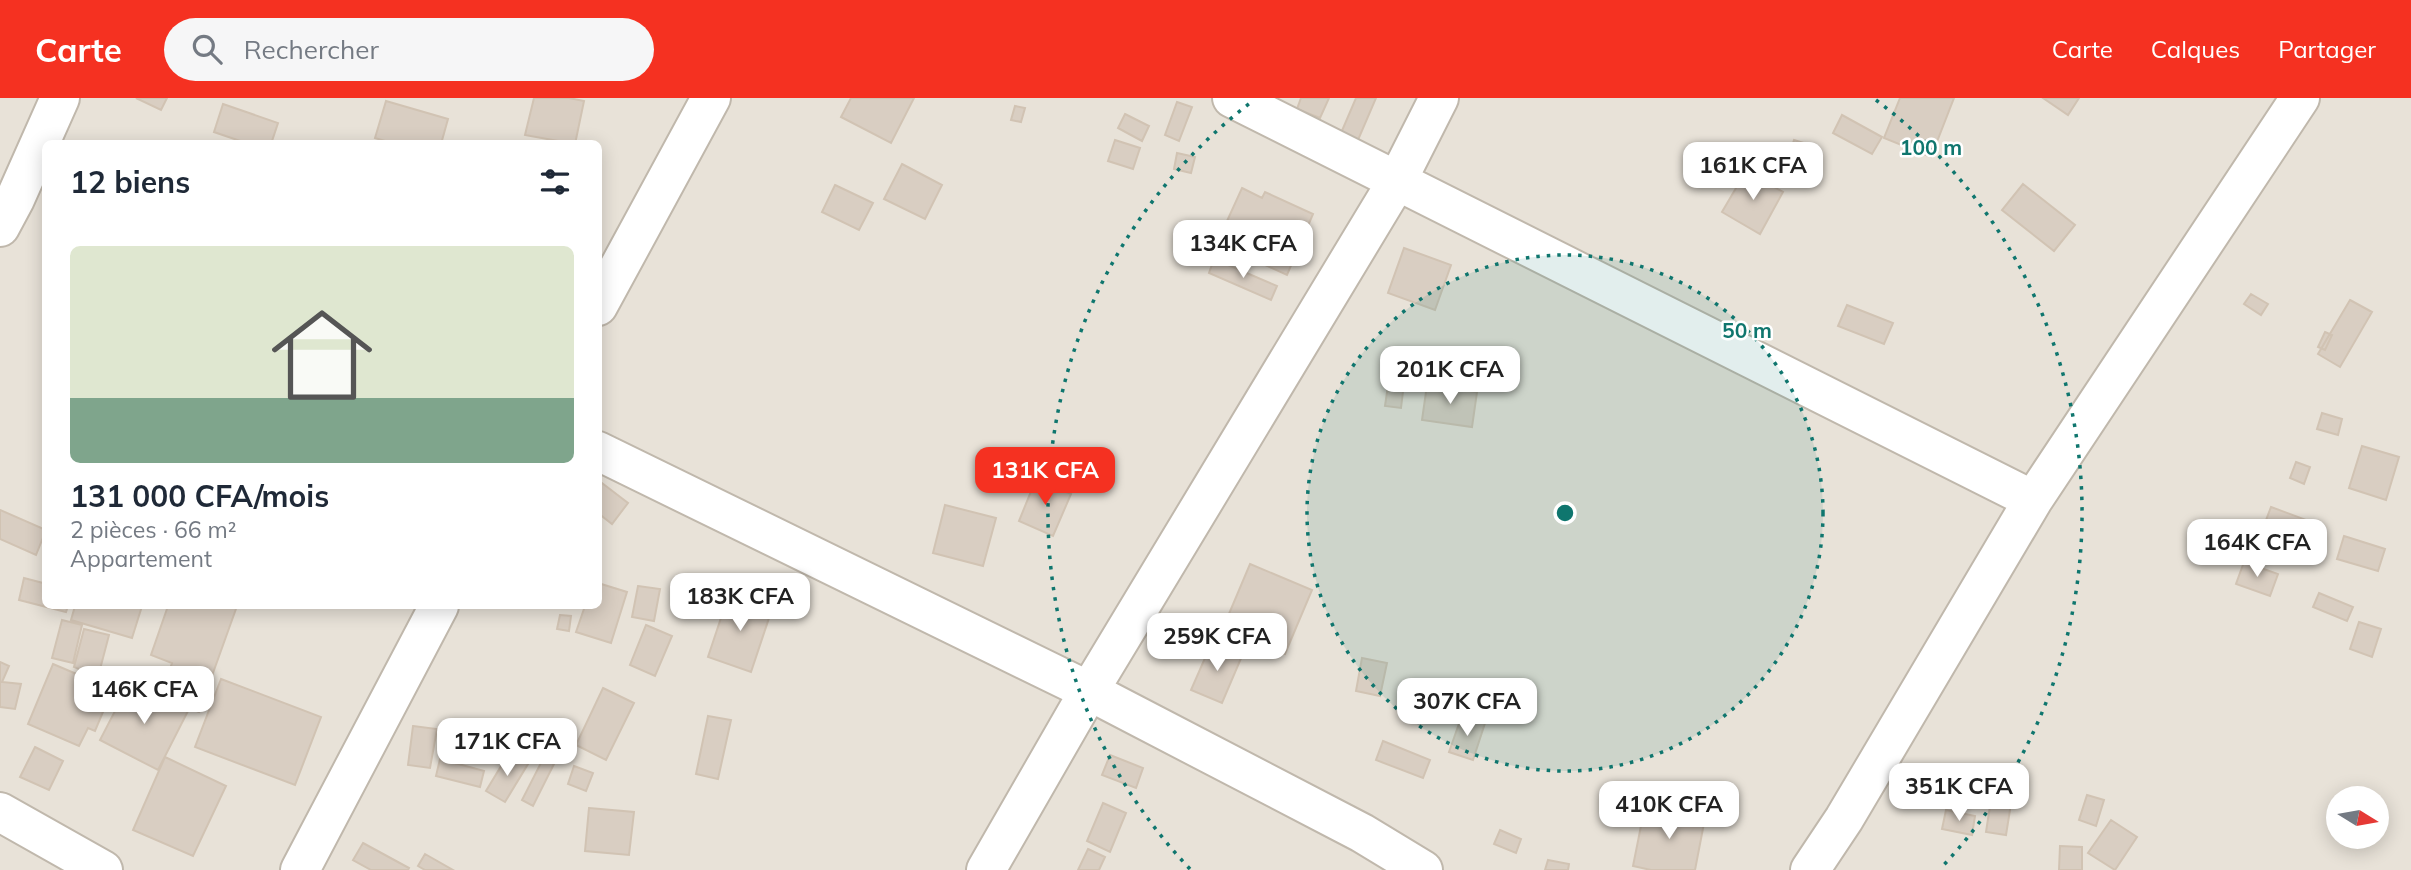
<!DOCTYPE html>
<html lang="fr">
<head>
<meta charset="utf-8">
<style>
	body { margin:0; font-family:Mulish,sans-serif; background:#f6f6f7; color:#1f2937; height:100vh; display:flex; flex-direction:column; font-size:26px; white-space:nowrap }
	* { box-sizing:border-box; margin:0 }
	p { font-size:23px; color:#747a83 }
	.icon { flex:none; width:38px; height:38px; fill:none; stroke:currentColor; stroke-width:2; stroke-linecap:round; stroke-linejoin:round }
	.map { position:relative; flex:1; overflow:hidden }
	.drawer { position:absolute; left:42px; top:42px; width:560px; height:469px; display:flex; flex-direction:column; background:#fff; border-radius:10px; box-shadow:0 4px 18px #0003 }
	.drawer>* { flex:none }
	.needle { width:46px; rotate:101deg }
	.controls { position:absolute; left:2326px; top:688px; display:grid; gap:14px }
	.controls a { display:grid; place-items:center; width:63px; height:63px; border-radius:50%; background:#fff; box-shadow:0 4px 18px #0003; font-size:35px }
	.price { position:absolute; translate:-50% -60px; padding:0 16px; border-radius:14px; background:#fff; color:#222; font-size:23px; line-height:46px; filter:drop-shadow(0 2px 4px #0008) }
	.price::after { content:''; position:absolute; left:50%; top:42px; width:21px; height:16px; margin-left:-10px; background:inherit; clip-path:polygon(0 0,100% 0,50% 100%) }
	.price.active { background:#f53121; color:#fff }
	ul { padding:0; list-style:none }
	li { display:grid; align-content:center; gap:14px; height:371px; padding:0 28px }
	li span { display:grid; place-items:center; height:217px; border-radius:10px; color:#555 }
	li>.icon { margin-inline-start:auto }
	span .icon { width:126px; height:126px; fill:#fffc; stroke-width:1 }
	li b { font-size:30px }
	h2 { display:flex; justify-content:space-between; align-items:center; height:84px; padding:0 28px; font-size:30px }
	header { display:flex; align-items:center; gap:42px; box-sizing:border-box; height:98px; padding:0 35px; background:#f53121; color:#fff }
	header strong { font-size:33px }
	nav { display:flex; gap:38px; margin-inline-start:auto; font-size:24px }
	.search { width:490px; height:63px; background:#f6f6f7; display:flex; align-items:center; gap:18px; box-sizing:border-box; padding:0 24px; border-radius:38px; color:#747a83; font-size:26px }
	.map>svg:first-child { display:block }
</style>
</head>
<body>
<header>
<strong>Carte</strong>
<div class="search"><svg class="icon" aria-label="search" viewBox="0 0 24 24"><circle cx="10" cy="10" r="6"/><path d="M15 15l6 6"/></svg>Rechercher</div>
<nav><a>Carte</a><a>Calques</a><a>Partager</a></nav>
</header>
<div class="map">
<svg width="2411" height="772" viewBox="0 0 2411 772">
	<rect width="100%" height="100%" fill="#f4f1ea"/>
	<!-- residential -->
	<path fill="#e8e2d8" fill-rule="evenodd" d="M0,0H2411V772H0ZM46,46H598V508H46ZM2338,700H2376V738H2338Z"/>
	<!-- building -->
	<path fill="#d9cec2" stroke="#d1c3b3" stroke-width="2" d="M136,0H167L161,12Z
		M534,0H569L584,3L575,46L525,37Z
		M851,0H914L891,45L841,19Z
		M1301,0H1329L1320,20L1297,11Z
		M1356,0H1376L1358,42L1341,35Z
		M1900,0H1954L1931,59L1884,40Z
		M2043,0H2079L2068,17Z
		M386,3L448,21L441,46H395L375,40Z
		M1177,4L1192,9L1179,43L1165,37Z
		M223,6L278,25L271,46H249L214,34Z
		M1015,8L1025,10L1021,24L1011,22Z
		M1125,16L1149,28L1142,43L1118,30Z
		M1842,17L1882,39L1872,56L1833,35Z
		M1115,42L1140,50L1133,71L1108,63Z
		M1794,42L1810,47L1807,59L1790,55Z
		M1177,55L1195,59L1191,75L1174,71Z
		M902,66L942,87L925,121L884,101Z
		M1746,73L1783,94L1760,136L1722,114Z
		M2023,86L2075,127L2054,153L2002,112Z
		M835,87L873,105L859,132L822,114Z
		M1242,90L1262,100L1265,94L1313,116L1287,177L1217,145Z
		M1404,150L1451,167L1435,212L1388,195Z
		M1214,161L1277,188L1271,202L1209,175Z
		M2251,196L2268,206L2261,217L2244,206Z
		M2350,202L2372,214L2340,269L2318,256Z
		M1847,207L1893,225L1884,246L1838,228Z
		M2325,234L2332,237L2325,252L2318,249Z
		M1390,274L1405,277L1401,310L1385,308Z
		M1427,287L1477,294L1472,329L1422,322Z
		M2322,315L2342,321L2338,337L2317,331Z
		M2362,348L2399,359L2386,402L2349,390Z
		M2296,364L2310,369L2304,386L2290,380Z
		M1036,381L1071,396L1053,438L1019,423Z
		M598,382L628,405L612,426L598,415Z
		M945,407L996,420L983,468L933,455Z
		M2271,409L2317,426L2310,448L2263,430Z
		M0,412L46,432L36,457L0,441Z
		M2344,438L2385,451L2378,473L2337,461Z
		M2244,464L2278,476L2270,498L2236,486Z
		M1250,466L1312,492L1285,556L1223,530Z
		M46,475V508H68L66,514L19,502L24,480L43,485Z
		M598,485L627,494L611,545L576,534L585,508H598Z
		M638,488L660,491L654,523L632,519Z
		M2319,495L2353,509L2347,523L2313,509Z
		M729,496L772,511L751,574L708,559Z
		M75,508H142L132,540L71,522Z
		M168,508H237L199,614L160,600L172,565L151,557Z
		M560,517L571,518L569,533L557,531Z
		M62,522L82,527L73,565L52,560Z
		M2359,524L2381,531L2372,559L2350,551Z
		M646,527L672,538L655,578L630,567Z
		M84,531L109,537L98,579L74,569Z
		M1212,544L1242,558L1222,605L1191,592Z
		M1362,560L1387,565L1380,598L1356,593Z
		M0,564L9,568L2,584L21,586L15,611L0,609Z
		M53,566L105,588L100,599L108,602L95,633L88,630L79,648L28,626Z
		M221,581L321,619L295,687L195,649Z
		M130,584L188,613L158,672L100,642Z
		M603,590L634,605L606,662L576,647Z
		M1462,617L1485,625L1473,662L1449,654Z
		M708,618L731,622L718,681L696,676Z
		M413,628L437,631L430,670L408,667Z
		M471,631L495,634L491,660L467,656Z
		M1383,643L1430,662L1423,680L1376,662Z
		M35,649L63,663L49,692L20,679Z
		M509,655L528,666L505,704L486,693Z
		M1110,657L1143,670L1136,690L1102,677Z
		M165,659L226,688L193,758L133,732Z
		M440,661L484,673L480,689L436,678Z
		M543,661L554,666L533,708L522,702Z
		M574,668L593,675L586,693L568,686Z
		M1993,689L2013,693L2006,737L1986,734Z
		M2087,697L2104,702L2096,728L2079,722Z
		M1103,705L1126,715L1110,754L1087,743Z
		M1645,708L1705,720L1695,772H1651L1633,768Z
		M589,710L634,714L629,757L585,753Z
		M1946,712L1975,718L1972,737L1942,731Z
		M2111,722L2137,739L2115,772L2088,755Z
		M1500,732L1521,741L1516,755L1494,746Z
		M363,745L409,770L408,772H371L353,762Z
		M2060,748L2082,749V772H2059Z
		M1088,751L1105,759L1099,772H1078Z
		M425,756L453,772H425L418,768Z
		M1548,762L1569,766L1568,772H1545Z"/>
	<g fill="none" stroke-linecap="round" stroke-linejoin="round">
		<defs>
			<path id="minor" d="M1232,0L2033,402
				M0,129L15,101L60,0
				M598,208L711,0
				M598,353L1089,593L1362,735L1423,772
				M0,714L103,772
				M300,772L439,508
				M986,772L1089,593L1397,83L1439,0
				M1810,772L1844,721L2033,402L2300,0"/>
		</defs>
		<!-- minor casing -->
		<use href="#minor" stroke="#c0b8ac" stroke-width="42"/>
		<!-- minor -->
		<use href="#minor" stroke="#fff" stroke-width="38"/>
	</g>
	<!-- distance rings -->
	<circle cx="1565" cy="415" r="258" fill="#0f766e" fill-opacity=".12"/>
	<g fill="none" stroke="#0f766e" stroke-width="3.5" stroke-dasharray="3.5 7">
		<circle cx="1565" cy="415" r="258"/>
		<path d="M1190 771A517 517 0 0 1 1254 2M1876 2A517 517 0 0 1 1940 771"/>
	</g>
	<circle cx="1565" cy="415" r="10" fill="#0f766e" stroke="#fff" stroke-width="3.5"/>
	<g font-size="21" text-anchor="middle" font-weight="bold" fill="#0f766e" stroke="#fff" stroke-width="5" stroke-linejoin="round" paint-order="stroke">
		<text x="1931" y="57">100 m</text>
		<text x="1747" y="240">50 m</text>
	</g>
</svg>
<div class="controls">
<a><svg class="needle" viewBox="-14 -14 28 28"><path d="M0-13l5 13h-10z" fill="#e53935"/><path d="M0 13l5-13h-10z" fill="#747a83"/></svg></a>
</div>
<b class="price" style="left:1753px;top:104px">161K CFA</b>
<b class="price" style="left:1243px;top:182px">134K CFA</b>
<b class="price" style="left:1450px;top:308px">201K CFA</b>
<b class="price active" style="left:1045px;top:409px">131K CFA</b>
<b class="price" style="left:2257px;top:481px">164K CFA</b>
<b class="price" style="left:740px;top:535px">183K CFA</b>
<b class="price" style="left:1217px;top:575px">259K CFA</b>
<b class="price" style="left:144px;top:628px">146K CFA</b>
<b class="price" style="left:1467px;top:640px">307K CFA</b>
<b class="price" style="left:507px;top:680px">171K CFA</b>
<b class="price" style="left:1959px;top:725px">351K CFA</b>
<b class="price" style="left:1669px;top:743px">410K CFA</b>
<section class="drawer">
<h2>12 biens<svg class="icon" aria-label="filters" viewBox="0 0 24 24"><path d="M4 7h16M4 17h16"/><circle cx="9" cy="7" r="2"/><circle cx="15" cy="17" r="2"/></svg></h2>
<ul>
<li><span style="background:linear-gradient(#dfe7d0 70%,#7fa58c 0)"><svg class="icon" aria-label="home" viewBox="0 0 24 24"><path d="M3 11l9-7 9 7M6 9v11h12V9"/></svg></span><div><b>131 000 CFA/mois</b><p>2 pièces · 66 m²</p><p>Appartement</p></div></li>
</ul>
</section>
</div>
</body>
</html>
